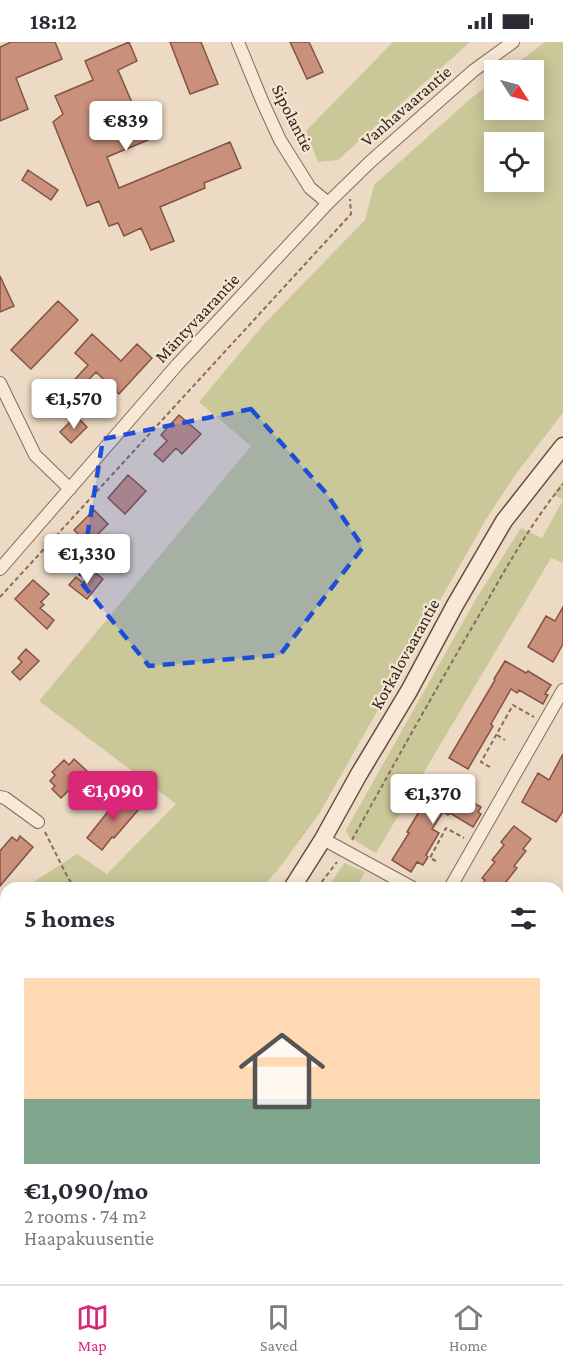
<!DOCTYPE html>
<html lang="en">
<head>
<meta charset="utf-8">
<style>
	body { margin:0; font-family:"Crimson Pro",serif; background:#f2f2f3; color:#2b2b33; height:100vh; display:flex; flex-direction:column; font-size:22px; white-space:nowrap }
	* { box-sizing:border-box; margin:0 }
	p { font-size:20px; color:#7c7c81 }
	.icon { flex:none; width:33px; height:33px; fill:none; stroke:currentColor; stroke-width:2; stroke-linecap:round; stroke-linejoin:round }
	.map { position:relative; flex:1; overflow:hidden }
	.drawer { position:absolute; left:0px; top:840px; width:564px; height:402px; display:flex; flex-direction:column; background:#fff; border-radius:18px 18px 0 0; box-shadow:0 3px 15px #0003 }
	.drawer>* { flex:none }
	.needle { width:39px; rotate:126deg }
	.controls { position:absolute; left:484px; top:18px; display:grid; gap:12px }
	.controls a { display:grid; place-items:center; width:60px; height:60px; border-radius:0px; background:#fff; box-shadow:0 3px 15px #0003; font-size:30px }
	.price { position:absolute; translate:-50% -51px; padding:0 14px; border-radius:6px; background:#fff; color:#222; font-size:20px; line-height:39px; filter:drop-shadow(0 2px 3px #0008) }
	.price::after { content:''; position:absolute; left:50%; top:36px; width:18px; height:14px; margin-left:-9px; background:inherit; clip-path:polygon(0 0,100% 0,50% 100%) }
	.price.active { background:#db2777; color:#fff }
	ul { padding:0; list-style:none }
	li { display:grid; align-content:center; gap:12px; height:318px; padding:0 24px }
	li+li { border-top:2px solid #e1e1e2 }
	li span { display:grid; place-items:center; height:186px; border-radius:0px; color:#555 }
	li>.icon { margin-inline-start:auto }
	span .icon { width:108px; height:108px; fill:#fffc; stroke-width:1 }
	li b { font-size:26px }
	h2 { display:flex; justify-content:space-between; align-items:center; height:72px; padding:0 24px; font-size:26px }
	.status { display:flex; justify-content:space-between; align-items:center; height:42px; padding:0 30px; background:#fff; direction:ltr }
	.status svg { height:16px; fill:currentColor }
	.tab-bar { display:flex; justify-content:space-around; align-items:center; height:84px; border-top:2px solid #e1e1e2; background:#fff; font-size:16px; color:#7c7c81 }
	.tab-bar a { display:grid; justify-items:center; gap:3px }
	.tab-bar .active { color:#db2777 }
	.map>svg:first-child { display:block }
</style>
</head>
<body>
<div class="status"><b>18:12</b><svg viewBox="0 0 49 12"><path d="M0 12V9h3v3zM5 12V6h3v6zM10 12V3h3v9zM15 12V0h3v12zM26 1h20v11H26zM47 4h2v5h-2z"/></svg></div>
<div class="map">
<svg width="563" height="1242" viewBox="0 0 563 1242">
	<rect width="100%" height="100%" fill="#ecdac4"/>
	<!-- green -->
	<path fill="#cac898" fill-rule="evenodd" d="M393,0H470L338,118L318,120L306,89Z
		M545,0H563V371L515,433L485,479L319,772L277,829L261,846H24L77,812L107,832L176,762L39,659L251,404L199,360L265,281L365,178L374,143L470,57L495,38V68H534V28H508ZM495,100H534V140H495Z
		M563,439V521L551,516L376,811L349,795L346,788L476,557L521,486L542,496L563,458L553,452Z
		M344,821L365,830L356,846H328Z
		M6,858V1011L0,1014V862Z
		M6,1094V1205L0,1211V1095Z
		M143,1236H206L211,1241L222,1236H386L378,1242H148Z"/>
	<!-- building -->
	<path fill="#c9907b" stroke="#845342" stroke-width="1.5" d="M11,0H55L62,17L16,36L28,67L0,79V5Z
		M129,0L137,19L118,28L148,98L107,115L119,146L230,100L241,126L204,141L205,146L160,165L174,199L151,208L141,186L124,194L118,181L109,184L99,159L87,164L53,80L63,72L55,54L93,38L85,19Z
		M170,0H201L218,42L190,52Z
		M290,0H309L323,30L307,37Z
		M28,128L58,148L51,158L22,138Z
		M0,234L14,264L0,270Z
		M58,259L78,278L31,327L11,308Z
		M92,292L121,319L137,302L152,316L119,352L96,330L73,354L66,347L88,323L75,311Z
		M179,373L201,392L182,412L176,406L163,420L154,412L167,399L161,393Z
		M76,374L87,385L71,401L60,390Z
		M128,433L146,449L125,472L108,456Z
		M94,468L108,482L98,492L102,496L92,506L74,488Z
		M93,529L103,537L87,557L69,543L76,535L83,541Z
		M33,538L49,552L41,560L44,563L40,566L54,578L47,587L15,557Z
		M563,565V602L553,620L528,605L546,574L555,579Z
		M26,607L39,619L20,638L12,630L22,620L18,616Z
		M505,619L526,631L528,629L551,643L545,652L548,653L543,662L519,648L517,651L511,647L491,682L493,684L468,727L449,716L495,638L494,637Z
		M563,712V769L556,780L522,760L538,731L549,738Z
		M74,717L87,729L80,737L83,740L76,748L72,745L61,756L52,747L55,744L50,739L55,733L52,730L64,718L69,723Z
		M436,741L457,754L458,752L481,765L478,770L481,772L473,785L450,771L448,773L443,770L432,787L439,791L426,813L428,815L423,823L417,820L411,830L392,818L409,791L407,790Z
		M122,752L139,767L114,796L112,795L102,808L87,796Z
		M514,784L531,797L523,807L526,809L514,824L517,826L501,846H478L485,838L482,836L495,820L492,818L504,803L501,800Z
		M20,794L33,805L0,844V809L12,795L17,799Z"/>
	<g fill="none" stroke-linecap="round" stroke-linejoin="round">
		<defs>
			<path id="street" d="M238,0L263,61L280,98L310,146L328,161
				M0,341L35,413L70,447
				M0,527L177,323L328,161L370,120L473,29L513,0
				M0,755L5,756L38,780
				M323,797L413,846
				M450,846L563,648
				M558,969L563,968
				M558,1189L563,1184
				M60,1242L67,1236
				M505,1242L511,1236"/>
			<path id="secondary" d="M292,846L323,797L359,732L409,649L455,563L504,479L563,404
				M0,1041L6,1039
				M558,1121L563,1124"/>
		</defs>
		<!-- street casing -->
		<use href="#street" stroke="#866c5b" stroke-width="14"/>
		<!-- secondary casing -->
		<use href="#secondary" stroke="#674d3e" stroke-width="19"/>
		<!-- path -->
		<path stroke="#866c5b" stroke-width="2" stroke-dasharray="4.5 3" stroke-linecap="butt" d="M0,555L351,172L350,157
			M497,693L505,698
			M490,725L481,720L513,663L534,675
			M45,790L68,836L75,846
			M352,798C394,722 437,645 481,570C506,526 531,481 563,442
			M436,819L430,816L446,786L464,796
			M317,846L337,820
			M0,1069L6,1067
			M558,1152L563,1155"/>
		<!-- street -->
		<use href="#street" stroke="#f7e9d6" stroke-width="12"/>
		<!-- secondary -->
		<use href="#secondary" stroke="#f7e9d6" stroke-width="16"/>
	</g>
	<!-- marked area -->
	<path fill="#1d4ed8" fill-opacity="0.2" stroke="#1d4ed8" stroke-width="4.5" stroke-dasharray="12 8" stroke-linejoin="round" d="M251,367L326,451L363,505L280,613L149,624L80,539L103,397Z"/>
	<g text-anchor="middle" stroke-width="4.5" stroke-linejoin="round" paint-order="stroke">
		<!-- street labels -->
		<g font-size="18" fill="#36271e" stroke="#f4e6d3">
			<text transform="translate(406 64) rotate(-41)" y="6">Vanhavaarantie</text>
			<text transform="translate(293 76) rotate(63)" y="6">Sipolantie</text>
			<text transform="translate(197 276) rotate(-47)" y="6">Mäntyvaarantie</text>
			<text transform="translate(405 612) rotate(-61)" y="6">Korkalovaarantie</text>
		</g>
	</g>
</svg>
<div class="controls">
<a><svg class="needle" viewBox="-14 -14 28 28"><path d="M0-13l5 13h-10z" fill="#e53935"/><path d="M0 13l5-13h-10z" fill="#7c7c81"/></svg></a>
<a><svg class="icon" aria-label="locate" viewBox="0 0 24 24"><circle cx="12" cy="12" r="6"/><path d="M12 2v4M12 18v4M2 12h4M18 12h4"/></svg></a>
</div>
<b class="price" style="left:126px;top:110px">€839</b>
<b class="price" style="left:74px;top:388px">€1,570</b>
<b class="price" style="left:87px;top:543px">€1,330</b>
<b class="price active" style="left:113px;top:780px">€1,090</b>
<b class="price" style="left:433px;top:783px">€1,370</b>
<section class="drawer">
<h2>5 homes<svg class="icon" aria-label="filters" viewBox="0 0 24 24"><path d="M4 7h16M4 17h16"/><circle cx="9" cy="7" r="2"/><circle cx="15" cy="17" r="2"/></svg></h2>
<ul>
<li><span style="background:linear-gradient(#ffd9b3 65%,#7fa58c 0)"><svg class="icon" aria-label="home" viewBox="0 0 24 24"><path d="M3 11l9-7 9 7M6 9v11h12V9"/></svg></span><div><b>€1,090/mo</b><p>2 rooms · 74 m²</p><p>Haapakuusentie</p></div></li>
</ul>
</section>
</div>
<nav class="tab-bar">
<a class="active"><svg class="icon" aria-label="map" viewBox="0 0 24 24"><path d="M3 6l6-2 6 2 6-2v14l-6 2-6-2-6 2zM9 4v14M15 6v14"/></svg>Map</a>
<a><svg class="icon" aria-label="saved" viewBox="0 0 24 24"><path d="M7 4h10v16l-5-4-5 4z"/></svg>Saved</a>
<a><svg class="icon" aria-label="home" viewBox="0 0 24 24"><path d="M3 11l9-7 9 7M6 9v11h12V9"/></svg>Home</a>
</nav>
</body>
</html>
